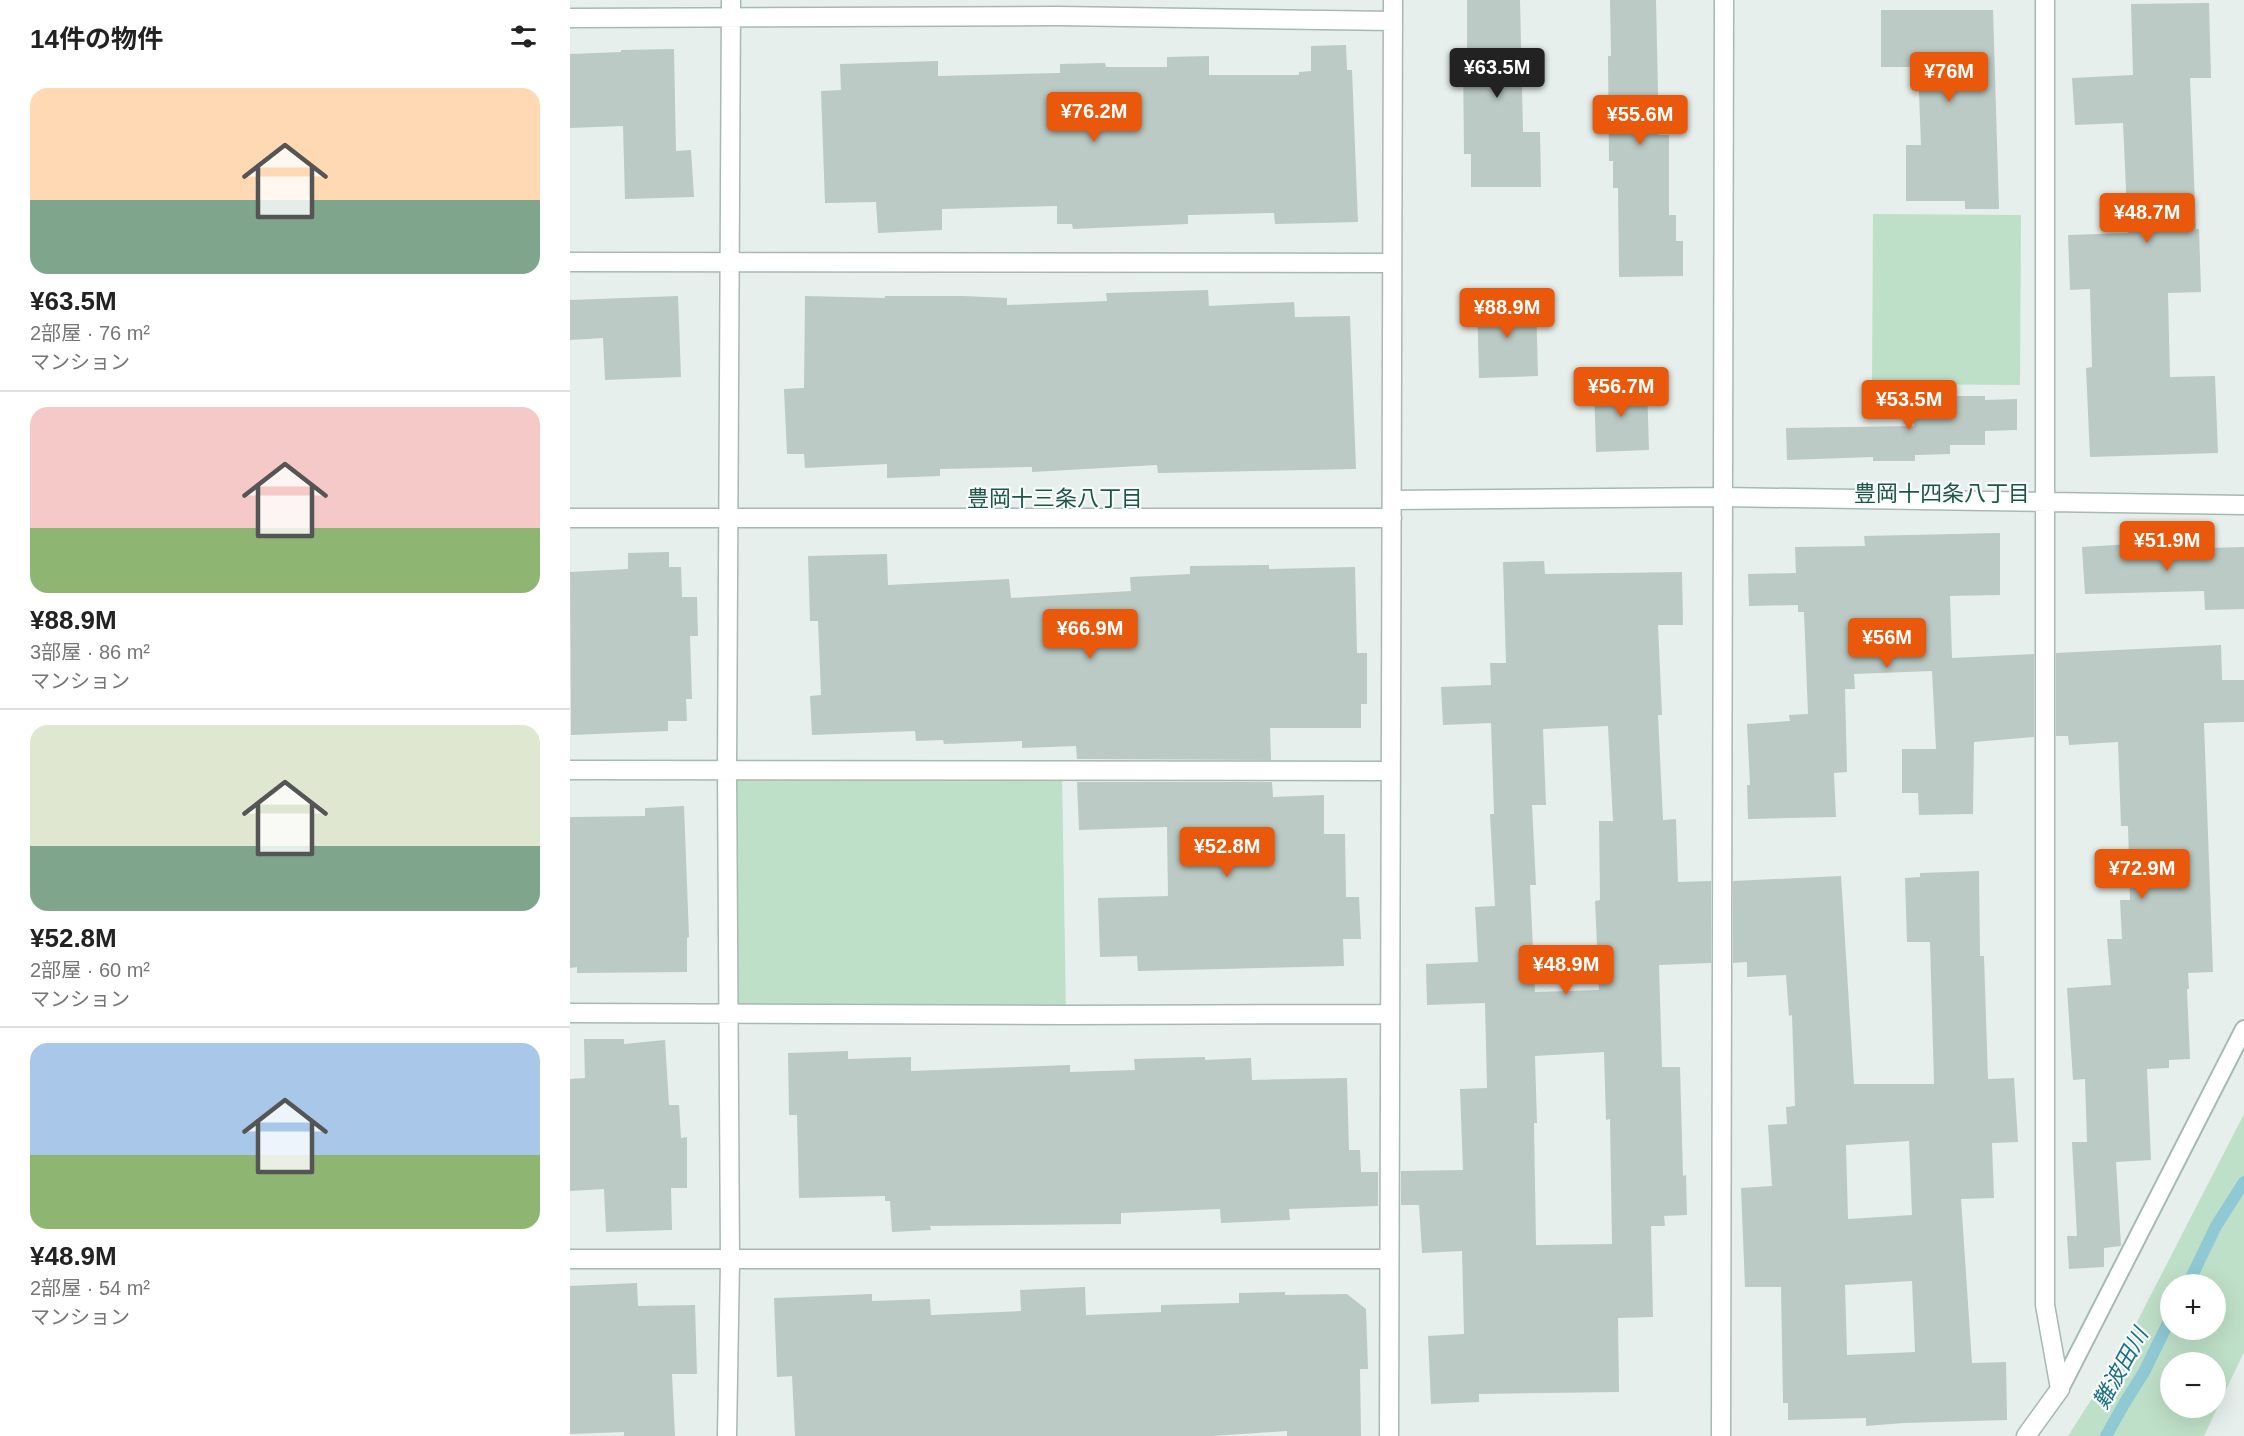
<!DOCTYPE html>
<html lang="ja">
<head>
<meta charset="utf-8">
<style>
	body { margin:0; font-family:Arial,"Noto Sans JP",sans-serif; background:#f2f2f2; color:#222; height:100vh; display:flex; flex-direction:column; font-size:22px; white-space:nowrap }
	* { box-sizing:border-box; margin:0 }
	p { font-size:20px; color:#767676 }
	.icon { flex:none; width:33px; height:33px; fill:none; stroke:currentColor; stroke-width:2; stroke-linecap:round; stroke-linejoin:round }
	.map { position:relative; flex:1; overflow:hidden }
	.details { display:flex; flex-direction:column; background:#fff; width:570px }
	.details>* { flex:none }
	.controls { position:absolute; left:1590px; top:1274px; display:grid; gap:12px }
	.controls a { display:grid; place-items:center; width:66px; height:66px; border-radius:50%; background:#fff; box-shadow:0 6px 24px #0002; font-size:30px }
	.price { position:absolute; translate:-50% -51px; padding:0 14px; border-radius:6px; background:#ea580c; color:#fff; font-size:20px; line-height:39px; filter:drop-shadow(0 2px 3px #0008) }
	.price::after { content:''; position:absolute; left:50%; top:36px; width:18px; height:14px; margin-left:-9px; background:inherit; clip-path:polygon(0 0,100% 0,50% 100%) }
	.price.selected { background:#222; color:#fff }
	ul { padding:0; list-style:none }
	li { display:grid; align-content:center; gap:12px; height:318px; padding:0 30px }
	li+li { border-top:2px solid #e0e0e0 }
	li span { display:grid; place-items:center; height:186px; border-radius:18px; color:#555 }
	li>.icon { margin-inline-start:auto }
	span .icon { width:108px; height:108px; fill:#fffc; stroke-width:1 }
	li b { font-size:26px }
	h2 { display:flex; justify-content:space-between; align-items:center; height:72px; padding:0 30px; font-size:26px }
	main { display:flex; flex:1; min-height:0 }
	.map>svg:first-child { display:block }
</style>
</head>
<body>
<main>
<section class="details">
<h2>14件の物件<svg class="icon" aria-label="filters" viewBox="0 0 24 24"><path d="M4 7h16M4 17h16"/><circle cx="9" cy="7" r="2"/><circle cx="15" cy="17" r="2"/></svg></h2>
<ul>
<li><span style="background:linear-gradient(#ffd9b3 60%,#7fa58c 0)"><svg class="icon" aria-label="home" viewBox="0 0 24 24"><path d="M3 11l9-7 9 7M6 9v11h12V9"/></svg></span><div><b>¥63.5M</b><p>2部屋 · 76 m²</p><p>マンション</p></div></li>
<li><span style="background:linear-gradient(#f6c9c9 65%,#8fb573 0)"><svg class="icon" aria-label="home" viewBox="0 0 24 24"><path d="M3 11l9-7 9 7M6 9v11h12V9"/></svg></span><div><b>¥88.9M</b><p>3部屋 · 86 m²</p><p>マンション</p></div></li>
<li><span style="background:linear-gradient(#dfe7d0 65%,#7fa58c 0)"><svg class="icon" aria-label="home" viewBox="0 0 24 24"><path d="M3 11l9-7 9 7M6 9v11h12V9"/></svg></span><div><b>¥52.8M</b><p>2部屋 · 60 m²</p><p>マンション</p></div></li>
<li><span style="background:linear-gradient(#a9c7e8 60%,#8fb573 0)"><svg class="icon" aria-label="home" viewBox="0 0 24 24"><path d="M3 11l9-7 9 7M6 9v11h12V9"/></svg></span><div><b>¥48.9M</b><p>2部屋 · 54 m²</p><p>マンション</p></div></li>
</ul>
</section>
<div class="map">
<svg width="1674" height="1436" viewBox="0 0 1674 1436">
	<rect width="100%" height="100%" fill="#e6efeb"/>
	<!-- green -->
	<path fill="#bfe0c8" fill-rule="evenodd" d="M1303,214L1451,215L1450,385L1302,384Z
		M157,771H492L496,1015L158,1014Z
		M1674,1114V1352L1634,1436H1498L1551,1353ZM1600,1284H1646V1329H1600ZM1600,1362H1646V1407H1600Z"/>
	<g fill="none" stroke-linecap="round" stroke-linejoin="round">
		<!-- stream -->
		<path stroke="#8ec9d4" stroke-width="12" d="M1618,1284L1646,1226L1674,1182
			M1536,1436L1554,1404L1574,1372L1600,1319"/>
	</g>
	<!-- building -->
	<path fill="#bbcac4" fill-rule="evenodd" d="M897,0H950L953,132H970L971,187H901V154H894L893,56H897Z
		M1040,0H1086L1089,135H1099V215H1106V241H1113V276L1049,277L1048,188H1043V161H1039L1038,56H1041Z
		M1639,3L1641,78H1620L1626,229H1629L1631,292L1598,293L1600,377L1645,376L1648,453L1520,457L1516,368L1522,367L1520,289L1500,290L1498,235L1558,233L1553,123L1505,125L1502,78L1563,75L1561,4Z
		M1311,10H1423L1429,209H1395V201H1336V145H1351L1348,67H1311Z
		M776,45L777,70H782L788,222L705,224L704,213L618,215V224L503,229L502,224H487V206L372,209V230L308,233L306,202L255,203L251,91L271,90L270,64L368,61V76L490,73V64L535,63L536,67H597V57L639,56V75H729V72L741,71V46Z
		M104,49L106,151L121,150L124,197L55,199L53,126L0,128V54L51,52V50Z
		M638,290L639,306L724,302L725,317L780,316L786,469L588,473L587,465L462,472V467L370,469V476L317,478V464L235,468L234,454H217L214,389L234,388L235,296L315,298V296H393L437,298V305L537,301L536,293Z
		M108,296L111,377L35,380L33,338L0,340V300Z
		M966,301L968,376L909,378L907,302Z
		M1077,384L1079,450L1026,452L1024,385Z
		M1343,396H1415V400L1447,399V430L1415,431V445H1380V454L1345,455V461H1303V457L1217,460L1216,428L1344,426Z
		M1430,533V595L1380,596L1382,658L1464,654V737L1404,742L1403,814L1349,815L1348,793H1332V749H1366L1362,671L1284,674L1285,689H1275L1277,772L1264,773L1266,817L1178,819L1177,785H1180L1177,724L1220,721L1219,715L1238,714L1234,612H1228V605L1179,606L1178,574L1226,573L1225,547L1295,546L1294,536Z
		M1595,542V549L1674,547V609L1635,610L1634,591L1515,594L1512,547Z
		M99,552V567H111L112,597H127L128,636H120L122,699H116L117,721H98V731L1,735L0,572L58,569V553Z
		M317,554L318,585L439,579L441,598L561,591L560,577L620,574V566L699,565V569L785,567L787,653H797V704H791V728H700L701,760L507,759L506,746L452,748V741L374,744L373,740L346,741L345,731L242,735L240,696L251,695L248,621H240L238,556Z
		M974,561L975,574L1112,572L1113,625H1088L1092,715H1088L1093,820L1106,819L1108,882L1141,881V963L1089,965L1092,1067H1110L1113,1176L1116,1175L1117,1215L1094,1216L1095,1226H1081L1083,1317L1048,1318L1049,1392L909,1394V1402L861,1404L858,1336L894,1334L892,1251L852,1253L849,1205H831V1171L893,1170L890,1089L917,1088L915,1003L857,1005L856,964L908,962L905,907L925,906L920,814H924L921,723L873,725L871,687L921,685L920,663H936L933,562ZM1038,726L1043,821H1029L1030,900L1025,901L1029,990L965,992L960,885H966L962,805H976L973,729ZM1034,1052L1036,1120L1040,1119L1042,1244L966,1245L964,1123H967L965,1056Z
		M1651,645L1652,680H1674V722L1634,723L1643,972L1618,973L1619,989H1617L1620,1059L1599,1060V1068L1577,1069L1581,1160L1546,1162L1551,1246L1534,1248V1267L1499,1269L1497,1236H1507L1502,1142H1517L1515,1079L1503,1080L1497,988L1541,985L1537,939H1552L1550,900H1560L1558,826H1551L1548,742L1499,745L1498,736H1486V653Z
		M507,782H702L703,797L754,795V834H775L776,897H789L791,939H773L774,966L568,971L567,956L530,957L528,898L598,896L597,827L509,830Z
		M114,806L119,937L117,938V972L7,973V967L0,968V817L75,816V808Z
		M1409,871L1410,956H1414L1418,1079L1444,1078L1448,1142L1422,1143L1424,1198L1391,1199L1402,1363L1436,1362L1437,1420L1334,1423L1296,1426V1418L1218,1420V1403H1213L1211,1287H1175L1171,1188L1202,1186L1198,1125L1217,1124L1216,1107L1225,1106L1222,1015L1219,1016L1216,975L1177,977V962L1163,963V881L1271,876L1284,1084H1364L1360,942H1337L1335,878L1350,877V873ZM1339,1141L1342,1215L1278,1219L1276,1145ZM1342,1281L1345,1352L1277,1355L1275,1285Z
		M14,1039H54V1044L95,1040L99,1105H109L111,1138L117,1137V1188H101L102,1230L36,1232L34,1189L0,1191V1079L15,1078Z
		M278,1051V1059L341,1057V1071L500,1065V1072L565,1070L564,1059L635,1057V1060L681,1058L682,1080L777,1078L779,1150H790L791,1172H808V1206L719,1209L720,1220L651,1223L650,1209L551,1213V1224L360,1226L361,1230L322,1232L320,1201H315V1196L229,1198L227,1115H219L218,1053Z
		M67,1283L68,1306L125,1305L127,1374H102L105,1436H54V1432L0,1434V1286Z
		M515,1287L516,1315L591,1312V1305L669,1303V1293L715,1292V1295L777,1294L796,1309L798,1369H790L791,1436H717V1431L642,1436H225L222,1376L207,1377L204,1298L302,1294V1301L360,1299L361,1315L451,1311L450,1290Z"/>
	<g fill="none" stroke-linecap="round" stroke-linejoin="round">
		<defs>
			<path id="lane" d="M1490,1389L1674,1029"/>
			<path id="street" d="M0,18L488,16L823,21
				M0,262L822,263
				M822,500L1152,497L1674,505
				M0,518H822
				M0,770L820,771
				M0,1013L496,1015L820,1014
				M0,1259H819
				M157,1436L160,1261L157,771L161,0
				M819,1436L823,0
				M1151,1436L1154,0
				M1456,1436L1490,1389L1475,1305V0"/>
		</defs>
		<!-- lane casing -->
		<use href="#lane" stroke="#a8b8b2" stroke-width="20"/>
		<!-- street casing -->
		<use href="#street" stroke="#a8b8b2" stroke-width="21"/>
		<!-- lane -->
		<use href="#lane" stroke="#fff" stroke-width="16"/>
		<!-- street -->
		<use href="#street" stroke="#fff" stroke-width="18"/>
	</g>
	<g text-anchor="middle" stroke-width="4.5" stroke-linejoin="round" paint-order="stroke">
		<!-- neighbourhood labels -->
		<g font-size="22" fill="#1f5548" stroke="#f7fbf9">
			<text x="1372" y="501">豊岡十四条八丁目</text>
			<text x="485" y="506">豊岡十三条八丁目</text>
		</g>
		<!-- water labels -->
		<g font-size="22" font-style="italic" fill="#1c6f80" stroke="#f7fbf9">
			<text transform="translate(1550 1368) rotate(-61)" y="8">難波田川</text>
		</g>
	</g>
</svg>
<div class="controls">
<a>+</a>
<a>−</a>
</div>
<b class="price selected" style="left:927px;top:99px">¥63.5M</b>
<b class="price" style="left:1379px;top:103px">¥76M</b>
<b class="price" style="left:524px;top:143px">¥76.2M</b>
<b class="price" style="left:1070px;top:146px">¥55.6M</b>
<b class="price" style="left:1577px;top:244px">¥48.7M</b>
<b class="price" style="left:937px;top:339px">¥88.9M</b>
<b class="price" style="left:1051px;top:418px">¥56.7M</b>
<b class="price" style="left:1339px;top:431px">¥53.5M</b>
<b class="price" style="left:1597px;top:572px">¥51.9M</b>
<b class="price" style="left:520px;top:660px">¥66.9M</b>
<b class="price" style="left:1317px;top:669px">¥56M</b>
<b class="price" style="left:657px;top:878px">¥52.8M</b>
<b class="price" style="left:1572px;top:900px">¥72.9M</b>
<b class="price" style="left:996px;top:996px">¥48.9M</b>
</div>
</main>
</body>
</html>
